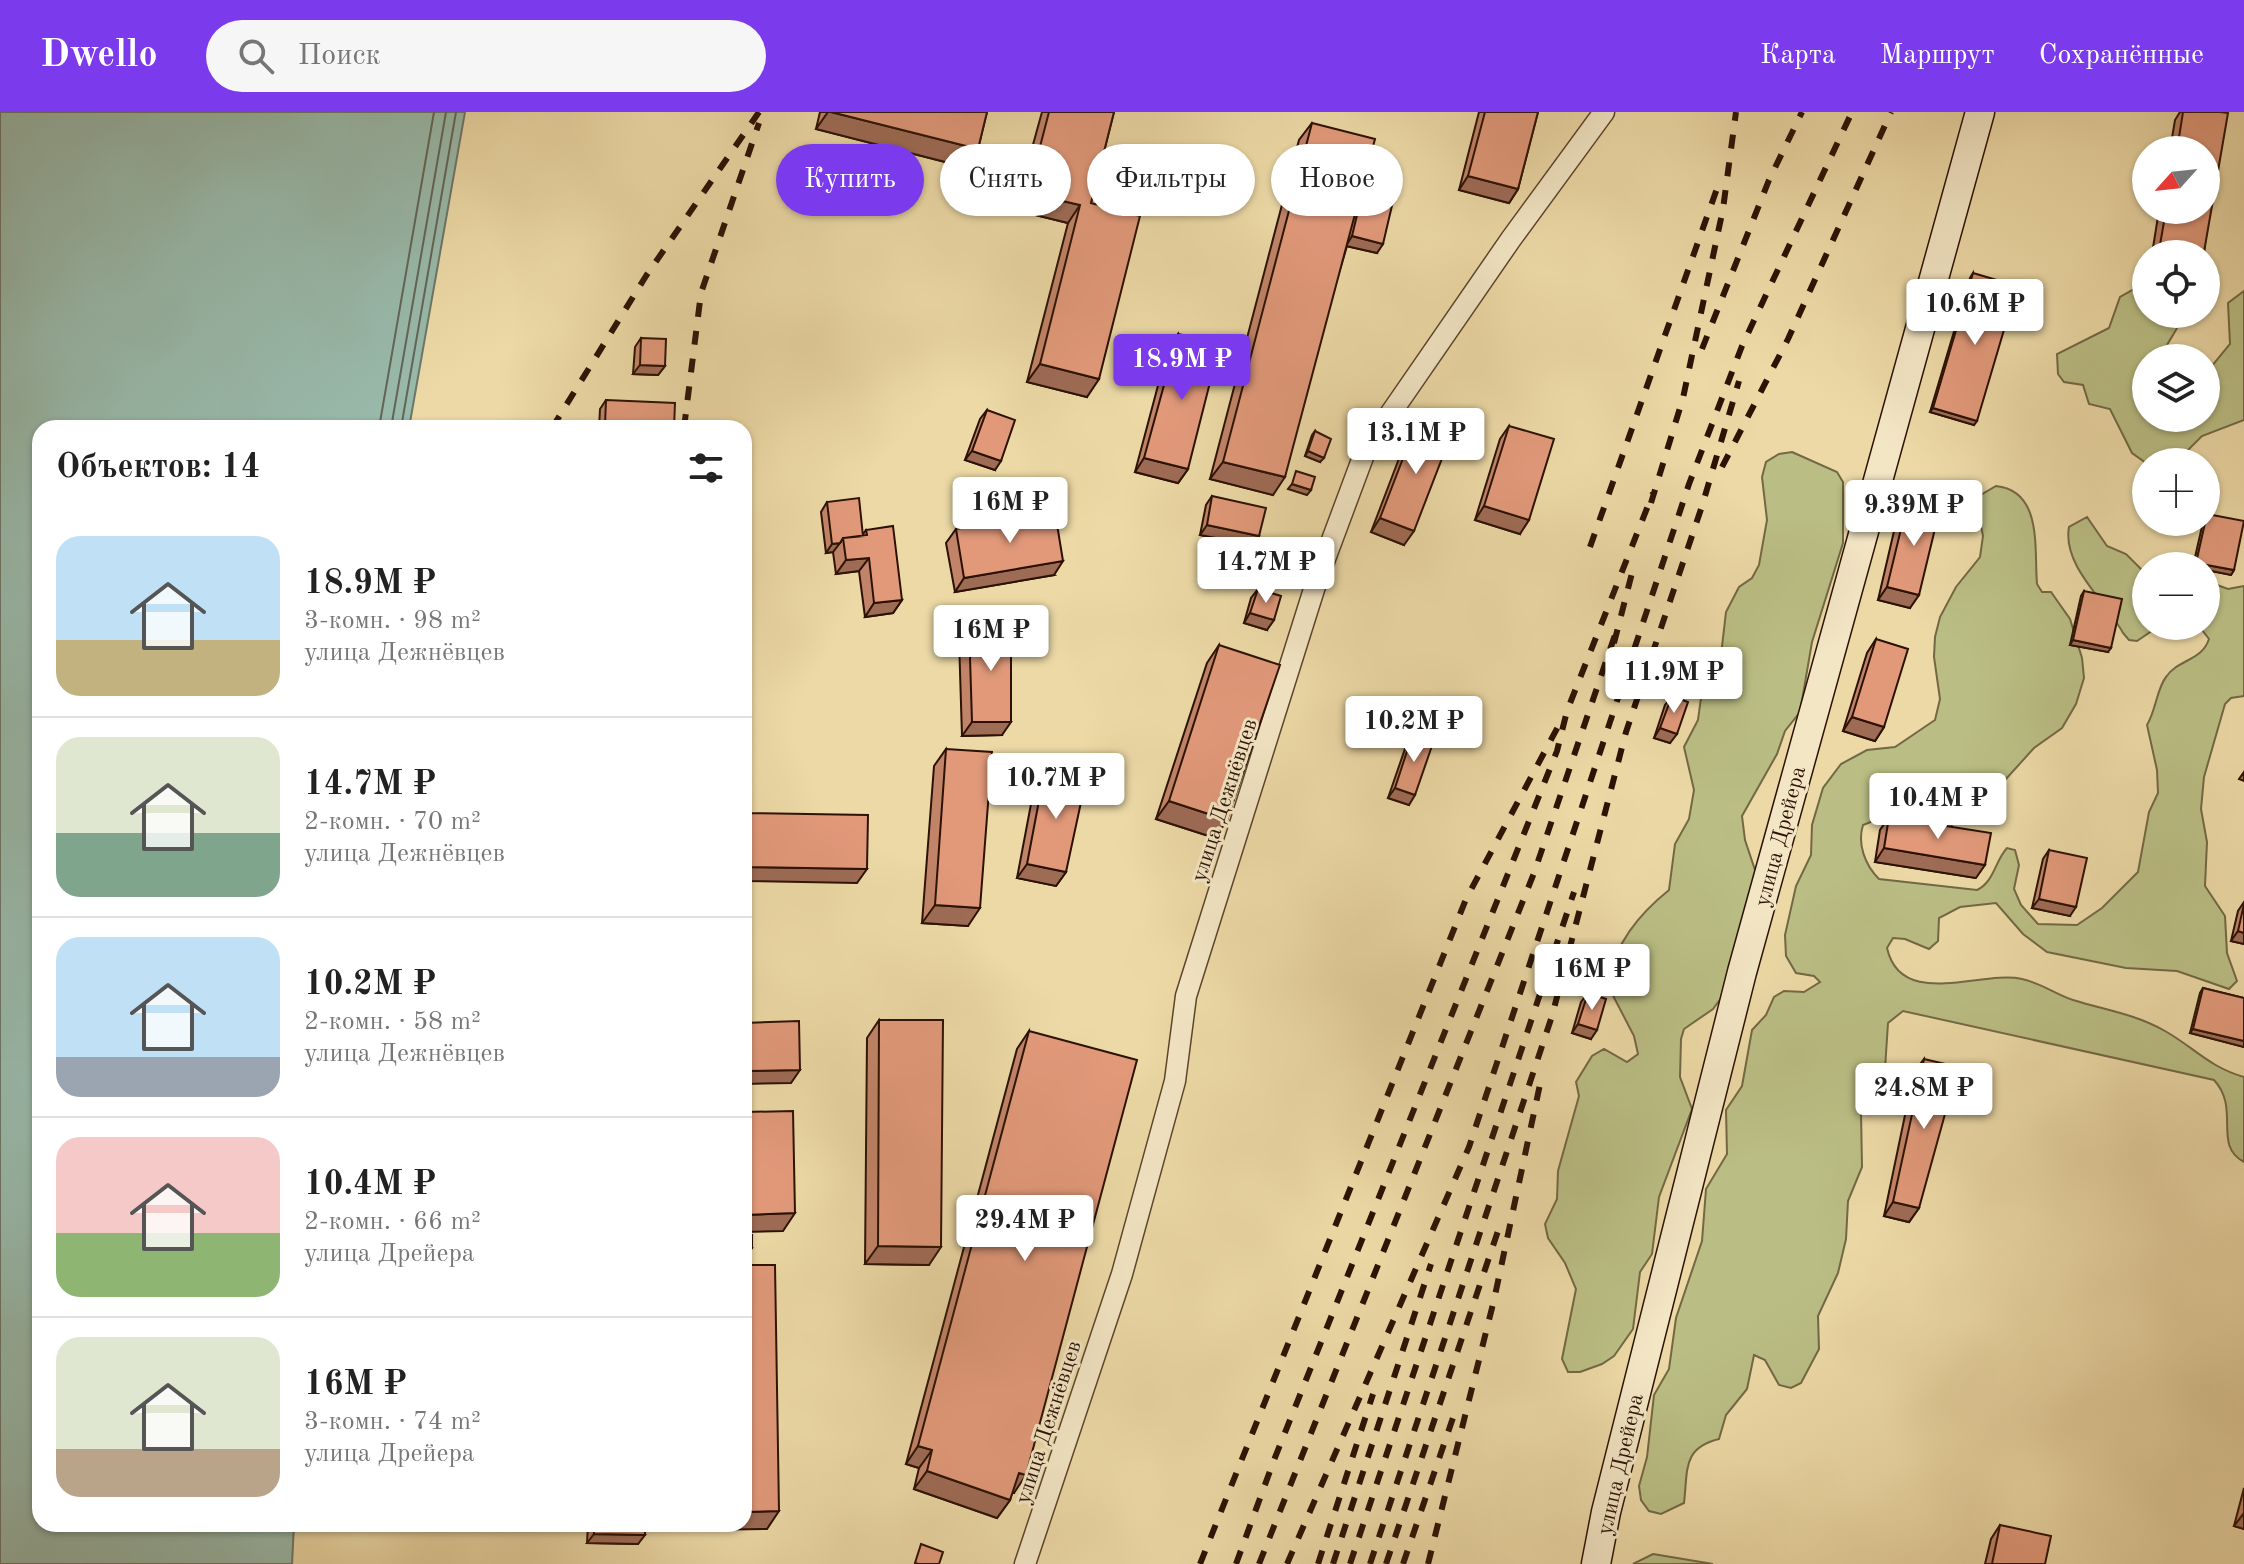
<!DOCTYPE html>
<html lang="ru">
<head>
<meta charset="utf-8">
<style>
	body { margin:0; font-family:"Old Standard TT",serif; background:#f6f6f6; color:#222; height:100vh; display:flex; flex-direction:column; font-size:30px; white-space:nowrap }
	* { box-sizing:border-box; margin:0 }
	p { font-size:26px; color:#767676 }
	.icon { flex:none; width:44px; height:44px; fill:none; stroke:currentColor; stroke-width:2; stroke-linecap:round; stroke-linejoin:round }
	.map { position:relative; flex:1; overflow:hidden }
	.sheet { position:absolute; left:32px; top:308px; width:720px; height:1112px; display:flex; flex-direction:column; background:#fff; border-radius:24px; box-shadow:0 2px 6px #0004 }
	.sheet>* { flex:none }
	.top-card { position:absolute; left:776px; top:32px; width:760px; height:72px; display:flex; gap:16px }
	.needle { width:52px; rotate:243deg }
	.fabs { position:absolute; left:2132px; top:24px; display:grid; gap:16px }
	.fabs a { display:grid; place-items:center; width:88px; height:88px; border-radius:50%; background:#fff; box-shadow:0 2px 6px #0004; font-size:40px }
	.price { position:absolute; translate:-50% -68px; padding:0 18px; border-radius:8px; background:#fff; color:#222; font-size:26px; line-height:52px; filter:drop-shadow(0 2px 4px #0008) }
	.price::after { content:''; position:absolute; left:50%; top:48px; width:24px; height:18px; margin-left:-12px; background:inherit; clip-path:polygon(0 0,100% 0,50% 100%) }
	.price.selected { background:#7c3aed; color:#fff }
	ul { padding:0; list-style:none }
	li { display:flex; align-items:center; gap:24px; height:200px; padding:0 24px }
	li+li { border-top:2px solid #e0e0e0 }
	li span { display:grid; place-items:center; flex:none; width:224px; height:160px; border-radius:24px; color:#555 }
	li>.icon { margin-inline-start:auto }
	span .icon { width:96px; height:96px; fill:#fffc; stroke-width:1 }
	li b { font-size:34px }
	h2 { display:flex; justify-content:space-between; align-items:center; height:96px; padding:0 24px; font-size:34px }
	.pill { padding:0 28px; border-radius:36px; background:#fff; box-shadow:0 2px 6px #0004; font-size:28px; line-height:72px }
	.pill.selected { background:#7c3aed; color:#fff }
	header { display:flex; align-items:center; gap:48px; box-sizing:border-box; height:112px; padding:0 40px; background:#7c3aed; color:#fff }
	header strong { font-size:38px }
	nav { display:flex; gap:44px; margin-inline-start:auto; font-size:28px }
	.search { width:560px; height:72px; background:#f6f6f6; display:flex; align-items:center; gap:20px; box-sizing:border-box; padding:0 28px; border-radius:44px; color:#767676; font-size:30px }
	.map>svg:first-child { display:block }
</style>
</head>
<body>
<header>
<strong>Dwello</strong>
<div class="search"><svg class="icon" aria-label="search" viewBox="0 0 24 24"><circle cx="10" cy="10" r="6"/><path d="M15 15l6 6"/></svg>Поиск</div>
<nav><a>Карта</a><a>Маршрут</a><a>Сохранённые</a></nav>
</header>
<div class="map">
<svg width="2244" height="1452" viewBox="0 0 2244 1452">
	<rect width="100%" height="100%" fill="#ecd9a6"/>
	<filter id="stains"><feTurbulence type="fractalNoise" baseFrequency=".0025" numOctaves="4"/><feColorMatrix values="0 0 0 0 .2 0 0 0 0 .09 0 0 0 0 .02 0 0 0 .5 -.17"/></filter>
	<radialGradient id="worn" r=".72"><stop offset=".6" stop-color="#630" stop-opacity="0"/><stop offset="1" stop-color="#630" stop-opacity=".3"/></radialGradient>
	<!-- green -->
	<path fill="#babe84" stroke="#736844" stroke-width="2" d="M2146,175V202H2182C2180,219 2165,229 2162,246H2146V306H2206V261L2230,232L2228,191L2244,179V308L2202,324L2182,344L2169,350L2146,351L2132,341L2110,297L2089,292L2083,273L2064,270L2058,262L2057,242L2109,216L2120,185L2136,176Z
		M1792,340L1837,360L1843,370V431L1812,530L1800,600L1785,619L1777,642L1742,704L1745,728L1757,764L1727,878L1713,897L1684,917L1681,927L1680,965L1692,997L1659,1085L1652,1142L1640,1160L1633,1217L1614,1244L1602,1252L1580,1260H1568L1562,1247L1576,1177L1565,1151L1548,1126L1545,1112L1557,1087L1558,1059L1579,984L1576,970L1592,944L1604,937L1627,950L1638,942L1634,924L1607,872C1615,832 1638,803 1669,778L1675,732L1689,707L1694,678L1684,635L1698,608L1704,564L1721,543L1726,500L1739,475L1752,466L1759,453L1767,408L1762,365L1766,350L1779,342Z
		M1996,374C2043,379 2034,437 2037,472L2042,480H2051L2070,507L2082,546L2084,566L2076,592L2062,616L2034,636L1987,688L1954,697L1951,719L1886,704L1863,713C1857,732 1865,753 1879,767L1977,778C1994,770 1995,749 2007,736L2015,738L2019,753L2014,777L2021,793L2038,812L2077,813L2102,796L2138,760L2149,700L2158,681L2157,658L2147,613C2156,598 2157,576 2166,565C2178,547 2202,549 2209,527L2199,514H2206V469L2228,477L2244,474V584L2231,586L2225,592L2204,665L2201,697L2207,730L2205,774L2225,804L2227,841L2237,869L2229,877L2177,859L2126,856L2047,840L2023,822L1996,791L1960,795L1939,806L1938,829L1929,837L1905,827L1893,826L1887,836C1901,898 1980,858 2022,867C2041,871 2055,882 2073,888C2105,898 2135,902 2165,919C2195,936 2209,955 2244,965V1050C2212,1033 2241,997 2214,968L1903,899L1888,911L1885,957L1861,999L1862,1055L1848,1089L1846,1127L1838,1161L1818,1204L1819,1237L1801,1271L1791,1276L1779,1273L1765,1248L1754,1243L1747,1277L1726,1303L1719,1327C1682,1336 1688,1358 1684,1391L1661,1402L1649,1399L1641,1388L1639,1374L1647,1345L1654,1283L1669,1257L1676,1206L1702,1129L1706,1077L1727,1042L1726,998L1742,974L1752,918L1766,903L1774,885L1784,879L1804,880L1820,870L1814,864L1796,861L1786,844L1785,823L1796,774L1811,743L1812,713L1823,676L1841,652L1867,638L1895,635L1935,608L1940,587L1934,545L1935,525L1940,505L1956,475L1980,445L1983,424L1977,394L1979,384Z
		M2087,405L2107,434L2126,442L2146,462V514H2159L2137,529L2129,528L2123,521C2106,489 2062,454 2069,415Z
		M1653,1442L1713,1452H1633Z"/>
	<!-- water -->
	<path fill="#99baab" stroke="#6d7768" stroke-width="2" d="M0,0H465L409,316H40V1412H294L292,1452H0Z"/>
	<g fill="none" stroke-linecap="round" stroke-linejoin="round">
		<!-- shore -->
		<path stroke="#626658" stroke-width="2" d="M379,316L434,0
			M391,316L446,0
			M401,316L456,0"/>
		<defs>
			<path id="minor" d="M1025,1452L1122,1162L1175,969L1186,884L1316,471L1366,337L1511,127L1604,0"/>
			<path id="secondary" d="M1596,1452L1606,1400L1742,860L1980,0"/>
		</defs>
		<!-- minor casing -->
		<use href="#minor" stroke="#5c442c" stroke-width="23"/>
		<!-- secondary casing -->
		<use href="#secondary" stroke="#2c1204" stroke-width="31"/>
		<!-- minor -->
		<use href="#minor" stroke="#f3e6c5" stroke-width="20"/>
		<!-- secondary -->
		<use href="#secondary" stroke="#f3e6c5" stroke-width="28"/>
		<!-- rail -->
		<path stroke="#2c1204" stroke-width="6" stroke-dasharray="14 14" stroke-linecap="butt" d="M1702,237L1769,68L1802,0
			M552,316L646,164L759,0
			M684,316L701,181L759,11
			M1722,355L1788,227L1891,0
			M1651,391L1683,286L1723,97L1736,0
			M1590,435L1720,68
			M1614,531L1632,461
			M1200,1452L1466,787L1561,609
			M1236,1452L1274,1348L1557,639L1567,599L1653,381
			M1259,1452L1534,761L1615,523
			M1287,1452L1469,1035L1689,372L1742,234L1852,0
			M1318,1452L1373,1282
			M1333,1452L1431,1152
			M1350,1452L1574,780
			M1370,1452L1552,904L1626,620L1702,394L1739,269
			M1386,1452L1501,1110
			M1403,1452L1456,1297
			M1428,1452L1494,1188L1542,963"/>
	</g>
	<!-- wall -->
	<path fill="#c28469" stroke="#2c1204" stroke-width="2" d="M820,0H987L978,37L965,55L816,17Z
		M1042,0H1114L1091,91L1087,285L1027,270L1068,111L1015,98Z
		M1479,0H1538L1518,77L1509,91L1459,78Z
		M2180,0H2220L2204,140L2203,142H2152L2159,98H2206V38H2170L2175,8Z
		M1312,11L1360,82L1363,78L1377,141L1347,134L1273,383L1210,367L1299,28Z
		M1973,161L1974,313L1930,300L1970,166Z
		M1178,222L1188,357L1178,371L1135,360L1168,236Z
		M641,226L665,254L658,263L633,262L635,235Z
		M606,288L674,316H599L600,297Z
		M987,298L995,358L965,348L980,307Z
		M1417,310L1404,433L1371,420L1408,323Z
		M1509,314L1520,422L1475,408L1500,327Z
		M1315,319L1320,350L1305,344L1312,323Z
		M1212,384L1259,424L1252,433L1200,423L1206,393Z
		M1908,388L1910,496L1878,488L1898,402Z
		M827,390L863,422L866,418L902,488L893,501L865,505L859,459L836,462L833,440L826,441L821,400Z
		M2207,402L2234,458L2231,463L2206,458V454H2193L2203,410H2206Z
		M956,417L1054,463L955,480L946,431Z
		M1258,477L1267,518L1244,511L1251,486Z
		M2084,479L2108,540L2070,533L2081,484Z
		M969,514L1002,623L962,624L959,527Z
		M1876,527L1884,615L1875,629L1843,619L1867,541Z
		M1219,533L1227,708L1215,726L1156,707L1207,551Z
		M1672,584L1670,631L1654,626L1665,593Z
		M1413,621L1409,693L1388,686L1407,631Z
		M946,637L968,814L922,811L934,654Z
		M1045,657L1066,760L1056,774L1017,766L1035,671Z
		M1889,705L1976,766L1875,750L1880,718Z
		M2049,738L2070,804L2032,796L2043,747Z
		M2244,790V832L2231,829L2238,799Z
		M2203,876L2244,886V935L2190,921L2200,881Z
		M1588,881L1591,927L1572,921L1581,890Z
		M879,908L929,1153L865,1152L867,926Z
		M1029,919L1014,1381H1012L1010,1388L997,1406L914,1377L919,1356L906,1352L1017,937Z
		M1924,947L1919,1096L1909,1110L1884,1104L1914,960Z
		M2244,1376V1417L2234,1414Z
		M588,1412H645L638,1432L587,1431Z
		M2000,1413L2045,1452H1985L1991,1427Z"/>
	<!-- shaded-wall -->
	<path fill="#9e6b55" stroke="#2c1204" stroke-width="2" d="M828,0H831L978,37L965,55L816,17Z
		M1468,64L1518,77L1509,91L1459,78Z
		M794,70L811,76L808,81L790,75Z
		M1028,81L1080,93L1068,111L1015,98Z
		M1352,124L1383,132L1377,141L1346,134Z
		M2160,133L2204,140L2203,142H2154Z
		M1040,252L1099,267L1087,285L1027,270Z
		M640,253L665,254L658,263L633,262Z
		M1933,296L1977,309L1974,313L1930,300Z
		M605,313L667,316H603Z
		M972,339L1001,349L995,358L965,348Z
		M1308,339L1324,346L1320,350L1305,344Z
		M1144,346L1188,357L1178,371L1135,360Z
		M1223,350L1285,365L1273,383L1210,367Z
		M1292,372L1311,378L1307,383L1288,377Z
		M1484,394L1529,408L1520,422L1475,408Z
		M1380,406L1414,419L1404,433L1371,420Z
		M1207,413L1259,424L1252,433L1200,423Z
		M840,431L833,440L826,441L832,432Z
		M869,446L859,459L836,462L846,448Z
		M1063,449L1054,463L955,480L964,466Z
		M2196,451L2234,458L2231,463L2206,458V454H2194Z
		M1887,475L1919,483L1910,496L1878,488Z
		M902,488L893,501L865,505L874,491Z
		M1250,501L1274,508L1267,518L1244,511Z
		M2073,528L2111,536L2108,540L2070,533Z
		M1852,605L1884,615L1875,629L1843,619Z
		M972,610H1011L1002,623L962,624Z
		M1660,616L1677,622L1670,631L1654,626Z
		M2244,660V669L2239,667Z
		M1395,676L1415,683L1409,693L1388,686Z
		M1169,689L1227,708L1215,726L1156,707Z
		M1884,736L1985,753L1976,766L1875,750Z
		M1027,752L1066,760L1056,774L1017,766Z
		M744,755L867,757L857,771L744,769Z
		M2039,787L2076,795L2070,804L2032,796Z
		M935,793L980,796L968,814L922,811Z
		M2238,819L2244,821V832L2231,829Z
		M1578,912L1597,918L1591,927L1572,921Z
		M2193,917L2244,929V935L2190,921Z
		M800,958L791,971L744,972V959Z
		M1893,1090L1919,1096L1909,1110L1884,1104Z
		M795,1101L783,1119L744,1120V1103Z
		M878,1134L941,1135L929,1153L865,1152Z
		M744,1136H752L749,1141H744Z
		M918,1334L932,1338L919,1356L906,1352Z
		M927,1359L1010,1388L997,1406L914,1377Z
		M1019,1361L1026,1363L1014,1381L1006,1379Z
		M779,1399L767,1417L701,1418L705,1412H744V1400Z
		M2244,1401V1417L2234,1414Z
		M594,1422L645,1423L638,1432L587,1431Z"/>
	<!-- building -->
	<path fill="#e1997a" stroke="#2c1204" stroke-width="2" d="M831,0H987L978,37Z
		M1049,0H1114L1091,91L1140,104L1099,267L1040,252L1080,93L1028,81Z
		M1485,0H1538L1518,77L1468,64Z
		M2183,0H2220L2228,1L2204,140L2160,133L2166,98H2206V38H2177Z
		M1312,11L1375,27L1285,365L1223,350Z
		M800,52L817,58L811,76L794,70Z
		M1363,78L1394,85L1383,132L1352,124Z
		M1973,161L2017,174L1977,309L1933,296Z
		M1178,222L1220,231L1188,357L1144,346Z
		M641,226L666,227L665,254L640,253Z
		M606,288L675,291L674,316L605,313Z
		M987,298L1015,308L1001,349L972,339Z
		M1417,310L1451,323L1414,419L1380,406Z
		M1509,314L1554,327L1529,408L1484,394Z
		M1315,319L1331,327L1324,346L1308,339Z
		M744,352H750L748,385H744Z
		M1296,359L1315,365L1311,378L1292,372Z
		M1212,384L1266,396L1259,424L1207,413Z
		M859,386L863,424L843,426L840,431L832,432L827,390Z
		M1908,388L1940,396L1919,483L1887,475Z
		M1055,400L1063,449L964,466L956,417Z
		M2207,402L2244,409L2234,458L2196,451Z
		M893,414L902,488L874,491L869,446L846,448L843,426L867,423L866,418Z
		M1258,477L1281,484L1274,508L1250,501Z
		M2084,479L2122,487L2111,536L2073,528Z
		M969,514H1011V610H972Z
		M1876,527L1908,537L1884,615L1852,605Z
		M1219,533L1280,553L1227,708L1169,689Z
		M1672,584L1688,590L1677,622L1660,616Z
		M744,606H747V751H744Z
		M1413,621L1434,628L1415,683L1395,676Z
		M946,637L992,640L980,796L935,793Z
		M1045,657L1086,667L1066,760L1027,752Z
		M747,701L868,703L867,757L744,755L747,751Z
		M1889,705L1991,721L1985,753L1884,736Z
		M2049,738L2087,746L2076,795L2039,787Z
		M2244,792V821L2238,819Z
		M2203,876L2244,886V929L2193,917Z
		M1588,881L1606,887L1597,918L1578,912Z
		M879,908H943L941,1135L878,1134Z
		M799,909L800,958L744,959V911Z
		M1029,919L1137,948L1026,1363L1019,1361L1010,1388L927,1359L932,1338L918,1334Z
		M1924,947L1958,955L1919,1096L1893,1090Z
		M793,999L795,1101L744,1103V1000Z
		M744,1123H752V1136H744Z
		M744,1153H775L779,1399L744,1400Z
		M594,1412H645V1423L594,1422Z
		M2000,1413L2051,1424L2045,1452H1992Z
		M921,1432L943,1440L939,1452H919L915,1451Z"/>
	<g text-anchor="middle" stroke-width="6" stroke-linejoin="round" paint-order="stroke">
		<!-- street labels -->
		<g font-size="22" fill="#2c1204" stroke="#f3e6c5">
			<text transform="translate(1223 688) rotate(-72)" y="8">улица Дежнёвцев</text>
			<text transform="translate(1779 724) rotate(-75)" y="8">улица Дрейера</text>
			<text transform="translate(1047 1310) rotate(-72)" y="8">улица Дежнёвцев</text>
			<text transform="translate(1619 1352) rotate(-77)" y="8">улица Дрейера</text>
		</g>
	</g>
	<rect width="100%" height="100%" filter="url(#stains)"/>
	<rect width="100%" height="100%" fill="url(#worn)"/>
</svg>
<div class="fabs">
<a><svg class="needle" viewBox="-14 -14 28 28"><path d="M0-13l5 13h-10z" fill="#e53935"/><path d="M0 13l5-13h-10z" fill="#767676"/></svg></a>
<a><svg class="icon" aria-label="locate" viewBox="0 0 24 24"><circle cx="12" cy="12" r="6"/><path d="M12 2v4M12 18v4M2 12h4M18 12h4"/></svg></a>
<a><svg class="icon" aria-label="layers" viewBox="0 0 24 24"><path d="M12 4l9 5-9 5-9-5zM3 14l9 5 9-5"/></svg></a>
<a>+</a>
<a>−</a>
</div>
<b class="price" style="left:1975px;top:235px">10.6M ₽</b>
<b class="price selected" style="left:1182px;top:290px">18.9M ₽</b>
<b class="price" style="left:1416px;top:364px">13.1M ₽</b>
<b class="price" style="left:1010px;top:433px">16M ₽</b>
<b class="price" style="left:1914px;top:436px">9.39M ₽</b>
<b class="price" style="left:1266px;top:493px">14.7M ₽</b>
<b class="price" style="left:991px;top:561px">16M ₽</b>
<b class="price" style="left:1674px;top:603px">11.9M ₽</b>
<b class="price" style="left:1414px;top:652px">10.2M ₽</b>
<b class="price" style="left:1056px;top:709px">10.7M ₽</b>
<b class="price" style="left:1938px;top:729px">10.4M ₽</b>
<b class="price" style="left:1592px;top:900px">16M ₽</b>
<b class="price" style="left:1924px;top:1019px">24.8M ₽</b>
<b class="price" style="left:1025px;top:1151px">29.4M ₽</b>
<div class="top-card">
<a class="pill selected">Купить</a>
<a class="pill">Снять</a>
<a class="pill">Фильтры</a>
<a class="pill">Новое</a>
</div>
<section class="sheet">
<h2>Объектов: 14<svg class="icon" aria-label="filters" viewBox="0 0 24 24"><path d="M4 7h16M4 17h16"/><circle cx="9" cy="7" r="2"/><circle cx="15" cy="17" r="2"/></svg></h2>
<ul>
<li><span style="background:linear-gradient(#bfe0f5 65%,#c2b280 0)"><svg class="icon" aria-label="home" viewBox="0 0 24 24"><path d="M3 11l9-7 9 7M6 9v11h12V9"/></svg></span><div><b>18.9M ₽</b><p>3-комн. · 98 m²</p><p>улица Дежнёвцев</p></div></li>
<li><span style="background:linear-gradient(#dfe7d0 60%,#7fa58c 0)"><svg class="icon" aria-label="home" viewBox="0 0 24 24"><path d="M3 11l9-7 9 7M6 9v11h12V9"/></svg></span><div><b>14.7M ₽</b><p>2-комн. · 70 m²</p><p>улица Дежнёвцев</p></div></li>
<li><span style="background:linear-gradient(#bfe0f5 75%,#9aa5b1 0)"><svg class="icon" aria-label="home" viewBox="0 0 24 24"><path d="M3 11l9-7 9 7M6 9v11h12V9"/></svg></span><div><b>10.2M ₽</b><p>2-комн. · 58 m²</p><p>улица Дежнёвцев</p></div></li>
<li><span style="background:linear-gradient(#f6c9c9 60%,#8fb573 0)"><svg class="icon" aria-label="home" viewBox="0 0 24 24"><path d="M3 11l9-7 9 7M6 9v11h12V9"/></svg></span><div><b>10.4M ₽</b><p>2-комн. · 66 m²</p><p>улица Дрейера</p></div></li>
<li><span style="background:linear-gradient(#dfe7d0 70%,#b9a48a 0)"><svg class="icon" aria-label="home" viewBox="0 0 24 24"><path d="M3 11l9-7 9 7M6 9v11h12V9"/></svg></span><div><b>16M ₽</b><p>3-комн. · 74 m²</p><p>улица Дрейера</p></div></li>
</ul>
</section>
</div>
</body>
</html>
